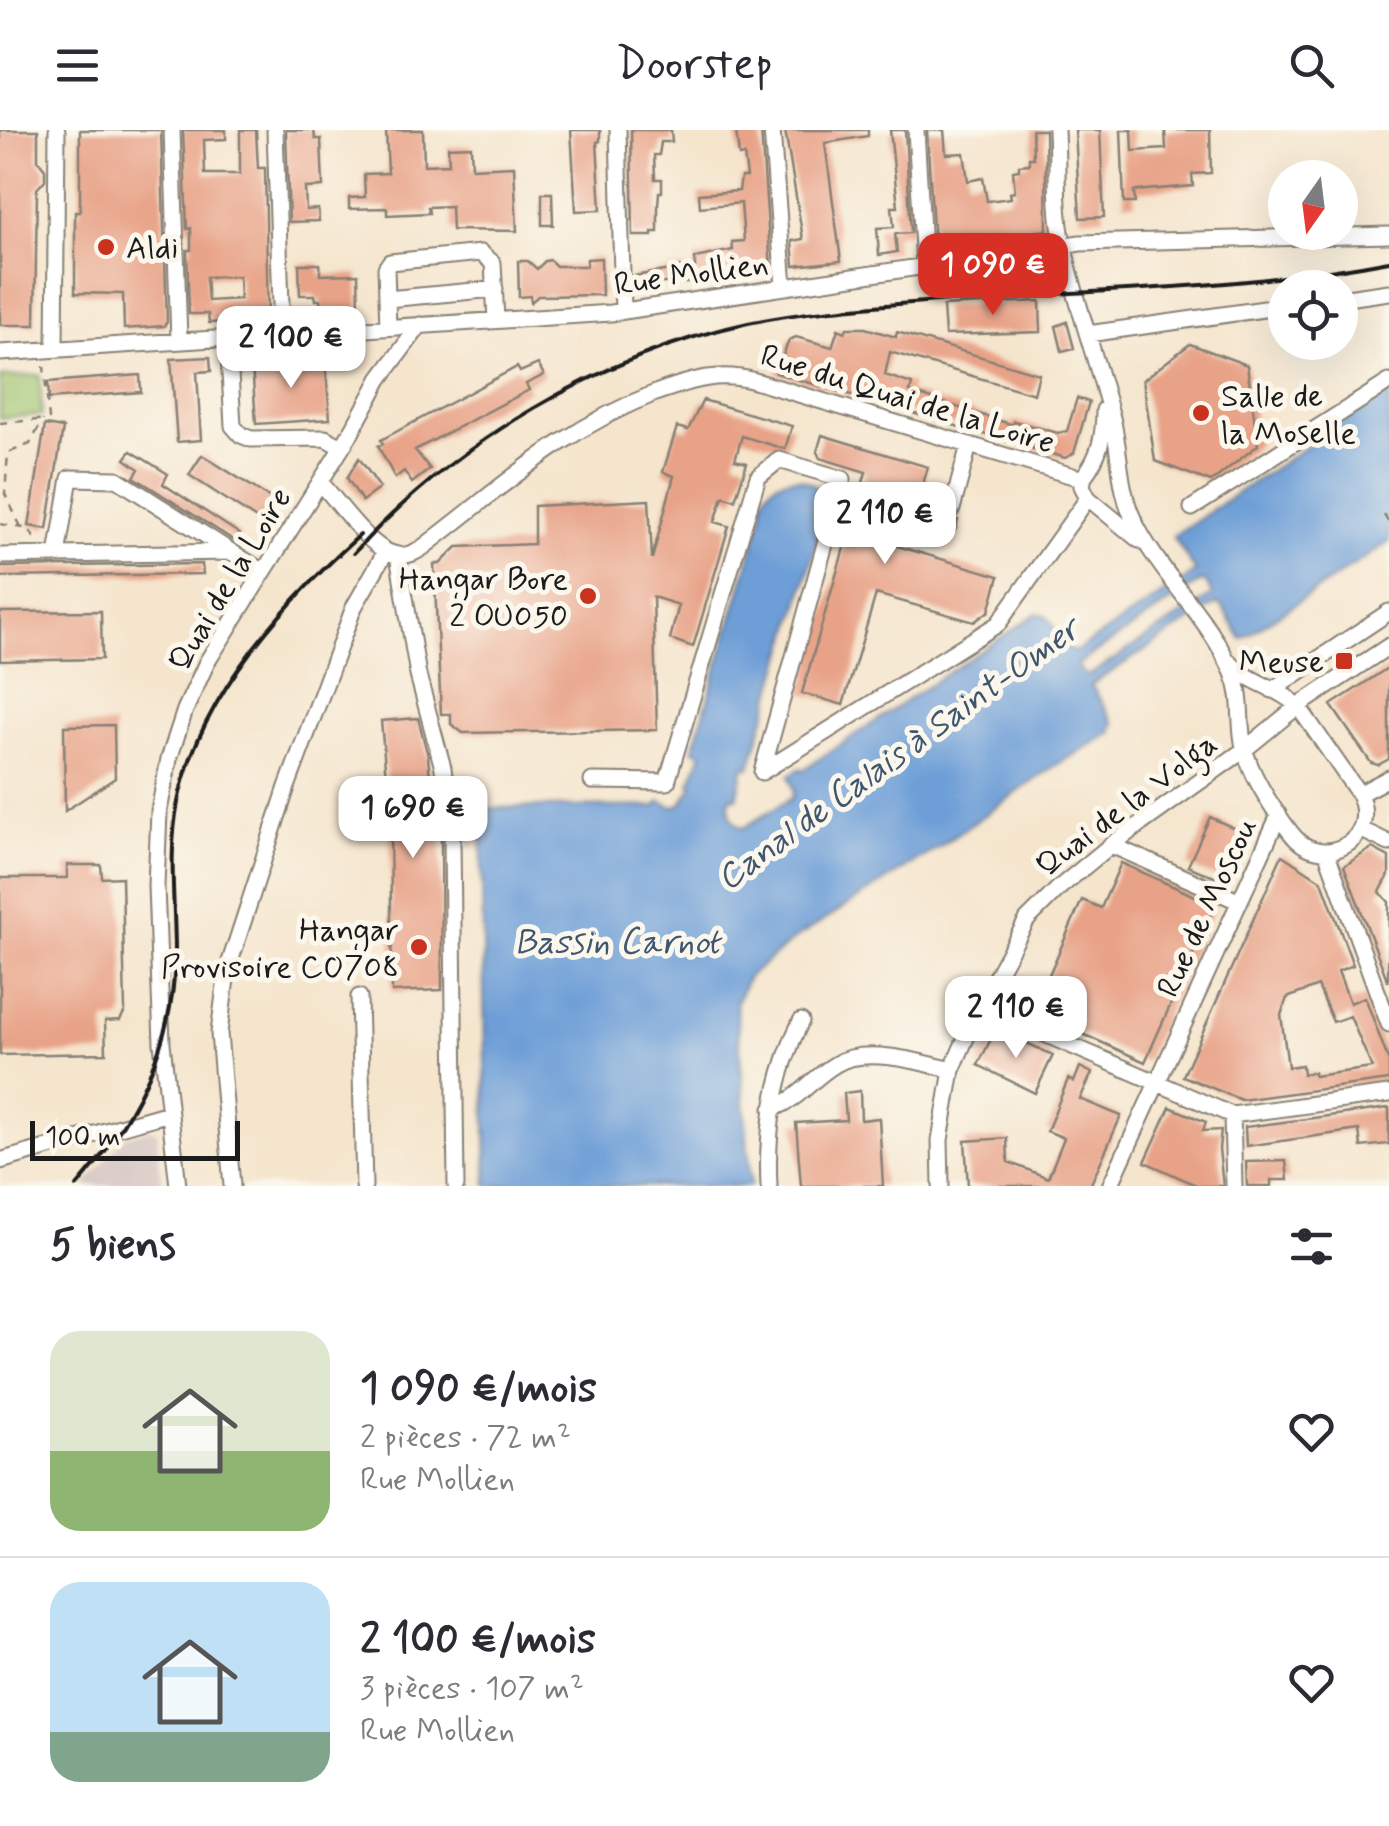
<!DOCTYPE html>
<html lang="fr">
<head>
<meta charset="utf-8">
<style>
	body { margin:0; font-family:Mynerve,sans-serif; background:#f7f7f7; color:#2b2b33; height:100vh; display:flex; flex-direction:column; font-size:38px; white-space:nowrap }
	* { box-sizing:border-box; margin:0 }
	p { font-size:32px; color:#7c7c81 }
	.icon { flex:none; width:55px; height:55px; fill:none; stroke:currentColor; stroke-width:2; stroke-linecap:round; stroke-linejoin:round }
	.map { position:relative; height:1056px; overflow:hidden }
	.panel { display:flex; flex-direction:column; background:#fff; flex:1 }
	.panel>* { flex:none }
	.needle { width:65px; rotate:194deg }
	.tools { position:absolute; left:1268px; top:30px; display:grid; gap:20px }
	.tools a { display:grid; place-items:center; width:90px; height:90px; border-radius:50%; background:#fff; box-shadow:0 10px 40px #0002; font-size:50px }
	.scale { position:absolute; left:30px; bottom:25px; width:210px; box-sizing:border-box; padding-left:10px; border:5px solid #1c1c1c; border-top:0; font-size:28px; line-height:35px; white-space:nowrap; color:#1c1c1c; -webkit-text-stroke:8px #fbf7ec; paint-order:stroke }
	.price { position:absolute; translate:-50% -85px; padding:0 22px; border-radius:20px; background:#fff; color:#222; font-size:32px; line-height:65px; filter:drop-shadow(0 2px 5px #0008) }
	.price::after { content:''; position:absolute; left:50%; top:60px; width:30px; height:22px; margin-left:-15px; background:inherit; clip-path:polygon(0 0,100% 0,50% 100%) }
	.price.active { background:#d93025; color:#fff }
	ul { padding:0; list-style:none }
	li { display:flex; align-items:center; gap:30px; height:250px; padding:0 50px }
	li+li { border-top:2px solid #e1e1e2 }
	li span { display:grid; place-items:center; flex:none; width:280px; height:200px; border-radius:30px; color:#555 }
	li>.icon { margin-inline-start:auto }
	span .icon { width:120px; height:120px; fill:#fffc; stroke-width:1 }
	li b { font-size:42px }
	h2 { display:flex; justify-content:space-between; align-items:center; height:120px; padding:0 50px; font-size:42px }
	header { display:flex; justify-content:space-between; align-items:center; height:130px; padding:0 50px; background:#fff; font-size:45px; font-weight:600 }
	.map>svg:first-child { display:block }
</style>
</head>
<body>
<header><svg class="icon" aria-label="menu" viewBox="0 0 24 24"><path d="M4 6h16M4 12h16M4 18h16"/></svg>Doorstep<svg class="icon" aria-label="search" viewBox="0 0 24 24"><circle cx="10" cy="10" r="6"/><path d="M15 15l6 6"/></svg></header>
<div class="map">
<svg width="1389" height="1056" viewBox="0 0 1389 1056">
	<rect width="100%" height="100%" fill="#fbf7ec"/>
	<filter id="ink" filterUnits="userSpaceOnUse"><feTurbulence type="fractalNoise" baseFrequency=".01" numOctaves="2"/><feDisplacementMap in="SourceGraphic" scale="20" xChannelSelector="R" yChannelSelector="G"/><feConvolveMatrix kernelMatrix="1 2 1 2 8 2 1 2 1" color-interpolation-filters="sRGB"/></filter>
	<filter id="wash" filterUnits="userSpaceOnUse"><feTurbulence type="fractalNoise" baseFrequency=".0048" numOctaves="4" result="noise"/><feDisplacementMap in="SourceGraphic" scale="40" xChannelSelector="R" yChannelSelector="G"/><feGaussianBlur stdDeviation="2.25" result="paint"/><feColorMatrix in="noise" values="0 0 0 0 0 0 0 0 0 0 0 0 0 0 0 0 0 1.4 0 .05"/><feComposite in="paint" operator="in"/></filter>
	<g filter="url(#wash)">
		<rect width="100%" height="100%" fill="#f5e5cd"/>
		<!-- industrial -->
		<path fill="#d1c0bd" d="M151,999L157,1003L162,1056H84L125,1007Z"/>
		<!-- green -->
		<path fill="#9cc16b" stroke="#5c6e44" stroke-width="2.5" d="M40,245L42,285L0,288V247Z"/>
		<!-- water -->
		<path fill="#6d9ed7" stroke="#445d7a" stroke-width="2.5" fill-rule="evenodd" d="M1389,261V412L1242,509L1221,475L1216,474L1091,555L1114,593L1111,603L1053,637L942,715L793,810L748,847L736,873L751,1056H487L481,679C539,675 597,678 656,676L661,671L673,677L681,674L693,656L690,654L702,623L693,620L763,383C756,343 824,331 826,383L750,637L744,636L737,668L731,667C726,678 731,693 743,698L792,668L794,660L789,645L801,638L803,640L1037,483L1046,485L1068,519L1075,522L1196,442L1173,406ZM1201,451L1206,452L1212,465L1090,545H1085L1077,535Z"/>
		<g id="blocks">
			<!-- building -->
			<path fill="#e8a287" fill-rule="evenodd" d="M0,0H38V30L45,39V50L37,59L35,195H0Z
				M80,0H161L167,192L164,196L124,199L123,164L75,163V82H80Z
				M183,0H226V9L204,10L205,44H240V0H256L258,38H265L268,190L209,193L208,184H189L187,120H191V98L187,99ZM239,146L240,169L208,171L206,147Z
				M286,0H314L315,9H321L323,57L305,58L306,80L318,79L319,91L289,92Z
				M386,0H423L424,35L449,34L448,17L471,16L472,38L514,36L517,101L452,100L451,76L428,77L429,83L387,85V78L349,79V68L365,67L364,44L388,43Z
				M571,0H600V11L597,12L601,80L576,81Z
				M631,0H671L672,12H661L659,25H654L655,49H662V62H659L658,75V102H652V106H633Z
				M761,0L771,139L768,143L696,153H658L659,159L643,161L634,154L633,146L671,140V138L695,137V128L733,120L732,112L744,111L741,73L700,77L699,64L739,61L741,47H747L744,25L739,26L736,1Z
				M785,0H868V6L825,13L841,131L794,136L792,111L803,109Z
				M890,0H905L911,103L895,104L897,122L879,125L877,98L894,97L892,77H898Z
				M927,0H944L946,24L964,23L968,51L983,48L987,71L1011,68L1010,63L1015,62L1013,41L1019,40V35L1029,34V28H1033L1032,0H1045L1047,100L939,117L934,114Z
				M1075,0H1100L1104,87L1080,88Z
				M1121,0H1132L1133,21L1166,19L1165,0H1210L1211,43L1192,44L1193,56L1134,61L1135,73H1124Z
				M542,63H552L553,95H542Z
				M601,128L602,165L538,166L531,172L530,166L519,167L518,131H528L537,139L545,131L550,130L556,136H586L587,129Z
				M299,134H320V145L358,144L359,180H321L320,170H316L315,165H300Z
				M1040,171L1041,202L945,205L943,176Z
				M1067,192L1074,218L1062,221L1056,196Z
				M847,198H865L896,207L897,202L1039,244L1034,264L890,222L885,245L912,254L910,262L1013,295L1014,291L1058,303L1067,301L1077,268L1089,272L1074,323L1065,328L776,243L789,210L796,207L832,217L838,199L845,202Z
				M1190,214L1247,235L1258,315L1211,352L1155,331L1143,250Z
				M210,227L211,241L197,242L201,310L177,312L171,229Z
				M325,227L330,289L256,294L252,234Z
				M538,234L544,245L526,254L529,260L415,320L430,339L412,353L404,341L395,348L378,316L383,314L381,310L517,237L520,242Z
				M140,245L141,262L49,269L48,252Z
				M703,270L792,296L785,319L742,306L735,330L747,333L735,370L723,366L715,392L729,396L693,517L670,509L679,475L653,467L657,600L463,603L451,594V584H441L434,434H440L457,417L534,414V376L649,370L652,429L674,346L663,342L677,297L688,300Z
				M45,295L63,298L47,399L29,396Z
				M822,305L928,337L916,378L958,390L955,401L898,384L890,414L999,446L989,481L974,492L876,464L843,575L802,563L866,342L820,328L817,322Z
				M131,321L168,344L163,354L240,404L235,411L134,347L139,339L125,329Z
				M202,325L278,373L264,394L189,345Z
				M359,328L380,358L362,371L347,348Z
				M202,434L203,444L0,447V437Z
				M101,481L102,529L0,531V482Z
				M1389,537V629L1378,635L1371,633L1331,575Z
				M418,588L428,626L435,704L440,703L441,709L442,860L392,862L390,694L381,591Z
				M114,595L115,648L65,681L64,596Z
				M1210,687L1247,704L1226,752L1188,736Z
				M1372,718L1389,727V745L1380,762L1389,772L1388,852L1344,736Z
				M1282,725L1322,751L1353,835L1338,841L1350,873L1365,867L1389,932V950L1241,970L1183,946ZM1318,856L1333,892L1350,886L1372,938L1314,946V942L1303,944L1302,935L1288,937L1281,885L1287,868Z
				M1121,733L1215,775L1145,932L1014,873L1025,848L1044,856L1082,770L1101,778Z
				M67,735H101L102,748L122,747L125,881L120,890L105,891L106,923L0,925V748H67Z
				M996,899L1053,925L1035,963L978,935Z
				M1080,937L1092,943L1080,969L1121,986L1090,1056H968L965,1011L1007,1008L1008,1032L1048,1048L1064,1008L1047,1001L1068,949L1074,952Z
				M860,961L861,990L879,988L883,1056H801L796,993L846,990L844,963Z
				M1170,977L1206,992L1203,1001L1221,1000L1219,1019L1223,1056H1198L1145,1032Z
				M1389,978V1014L1361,1017L1359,1000L1246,1016L1245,997Z
				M1286,1031L1288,1050H1271V1056H1247L1246,1032Z"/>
		</g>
	</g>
	<g filter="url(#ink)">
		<use href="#blocks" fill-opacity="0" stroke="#888074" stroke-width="2.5"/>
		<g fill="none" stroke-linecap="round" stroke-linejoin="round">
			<defs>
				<path id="minor" d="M172,0L179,210
					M275,0L282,204
					M618,0L623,181
					M772,0L784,157
					M916,0L924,135
					M1056,0C1058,37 1055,77 1063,113C1075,172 1097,230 1112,288C1121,324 1118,357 1134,391C1160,445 1209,487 1233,543C1244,568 1238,592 1244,617C1251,647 1273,679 1291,703C1320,742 1381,712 1359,664L1298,576C1274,554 1251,556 1225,528
					M387,169L495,159
					M1340,169L1389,162
					M388,197L386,138L390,132L481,123L493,133L496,190
					M1088,204L1285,176
					M228,207L233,296L241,305L251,309L325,308L342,317
					M55,219L57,0
					M0,223L611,183L1080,113L1389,105
					M1104,280C1104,305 1100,326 1084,346L1082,356L1088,368L1139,410
					M320,352C338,371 371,422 398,425C407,427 415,422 422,418C503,357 560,300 658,262C692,250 720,241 755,251L1083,349
					M1192,378L1389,252
					M952,379L969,315
					M57,425L70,348L117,349L263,442
					M398,425L418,545L443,638L452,708L456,1056
					M0,426L230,422
					M1272,560L1389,482
					M592,651L667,652L758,347L779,330L843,349L762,642L998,494L1088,368
					M1359,664L1389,648
					M1362,700L1389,713
					M1111,715L1238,771
					M1326,721L1389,894
					M359,867L364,1056
					M980,876L1232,985L1389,964
					M772,979C803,967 810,949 836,934C864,916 921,932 952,940
					M1232,985L1234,1056
					M0,1031L169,983
					M178,1056L162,913L156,756L159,681L169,629L185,580L207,532L351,303L380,249L420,195
					M232,1056L219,903L227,841L287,657L354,477L386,421
					M769,1056C766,997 775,944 801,891
					M941,1056L940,1010L952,940L980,876L1027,790L1060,757L1111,715L1244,620L1298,576L1389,516
					M1110,1056L1279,685"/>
			</defs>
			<!-- minor casing -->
			<use href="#minor" stroke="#888074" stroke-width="19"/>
			<!-- path -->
			<path stroke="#888074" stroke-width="2.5" stroke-dasharray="8 8" stroke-linecap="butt" d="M0,293L49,289L44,236
				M1384,385L1389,393
				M0,394L29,399L36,411
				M21,397L5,364L8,323L30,314L43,290"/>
			<!-- minor -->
			<use href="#minor" stroke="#fff" stroke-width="15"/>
			<!-- rail -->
			<path stroke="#1c1c1c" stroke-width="4" d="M354,423C455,312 601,225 748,193C810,180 874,176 936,171C1088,160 1240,160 1389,131
				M77,1056C135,990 175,912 175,823C175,772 168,723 178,672C199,568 283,474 360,405"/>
		</g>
	</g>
	<!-- markers -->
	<g fill="#c8321e" stroke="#fbf7ec" stroke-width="4">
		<circle cx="106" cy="117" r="10"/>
		<circle cx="1201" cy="283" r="10"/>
		<circle cx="588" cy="466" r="10"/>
		<rect x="1334" y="521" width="20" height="20" rx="5"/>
		<circle cx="419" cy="817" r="10"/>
	</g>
	<g text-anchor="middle" stroke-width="10" stroke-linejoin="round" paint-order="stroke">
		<!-- poi labels -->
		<g font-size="32" fill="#1c1c1c" stroke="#fbf7ec" text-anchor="end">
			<text x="126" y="128" text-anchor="start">Aldi</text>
			<text x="1221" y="276" text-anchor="start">Salle de<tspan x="1221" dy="37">la Moselle</tspan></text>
			<text x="568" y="459">Hangar Bore<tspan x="568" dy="37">2 OU050</tspan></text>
			<text x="1324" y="542">Meuse</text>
			<text x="399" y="810">Hangar<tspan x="399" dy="37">Provisoire CO708</tspan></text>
		</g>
		<!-- street labels -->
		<g font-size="32" fill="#1c1c1c" stroke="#fbf7ec">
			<text transform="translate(691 143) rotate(-8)" y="11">Rue Mollien</text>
			<text transform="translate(908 268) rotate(17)" y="11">Rue du Quai de la Loire</text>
			<text transform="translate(229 449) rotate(-59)" y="11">Quai de la Loire</text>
			<text transform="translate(1126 674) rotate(-37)" y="11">Quai de la Volga</text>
			<text transform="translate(1206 777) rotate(-65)" y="11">Rue de Moscou</text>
		</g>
		<!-- water labels -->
		<g font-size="35" font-style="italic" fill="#405670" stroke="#fbf7ec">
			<text transform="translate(897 623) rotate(-36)" y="12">Canal de Calais à Saint-Omer</text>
			<text x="617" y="823">Bassin Carnot</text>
		</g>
	</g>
</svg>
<div class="tools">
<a><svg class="needle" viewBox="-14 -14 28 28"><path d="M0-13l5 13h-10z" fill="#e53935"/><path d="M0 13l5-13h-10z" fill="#7c7c81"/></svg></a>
<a><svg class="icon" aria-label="locate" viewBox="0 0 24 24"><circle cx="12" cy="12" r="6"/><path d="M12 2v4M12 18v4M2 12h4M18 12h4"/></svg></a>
</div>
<div class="scale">100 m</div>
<b class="price active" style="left:993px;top:188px">1 090 €</b>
<b class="price" style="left:291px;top:261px">2 100 €</b>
<b class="price" style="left:885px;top:437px">2 110 €</b>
<b class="price" style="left:413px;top:731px">1 690 €</b>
<b class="price" style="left:1016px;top:931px">2 110 €</b>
</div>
<section class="panel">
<h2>5 biens<svg class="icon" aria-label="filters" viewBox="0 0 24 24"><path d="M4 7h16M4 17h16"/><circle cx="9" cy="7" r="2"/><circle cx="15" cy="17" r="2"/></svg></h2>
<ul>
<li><span style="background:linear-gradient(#dfe7d0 60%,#8fb573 0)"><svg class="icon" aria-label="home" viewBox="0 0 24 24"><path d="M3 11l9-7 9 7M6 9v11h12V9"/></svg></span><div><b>1 090 €/mois</b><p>2 pièces · 72 m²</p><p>Rue Mollien</p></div><svg class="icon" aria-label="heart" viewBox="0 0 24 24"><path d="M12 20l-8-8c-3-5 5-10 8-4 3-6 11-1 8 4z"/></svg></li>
<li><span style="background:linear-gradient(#bfe0f5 75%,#7fa58c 0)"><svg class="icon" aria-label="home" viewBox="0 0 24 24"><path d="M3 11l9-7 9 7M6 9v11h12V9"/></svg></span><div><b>2 100 €/mois</b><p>3 pièces · 107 m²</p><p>Rue Mollien</p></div><svg class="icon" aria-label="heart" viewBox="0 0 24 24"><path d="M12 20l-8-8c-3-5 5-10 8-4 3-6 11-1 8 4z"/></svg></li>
</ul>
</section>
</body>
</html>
